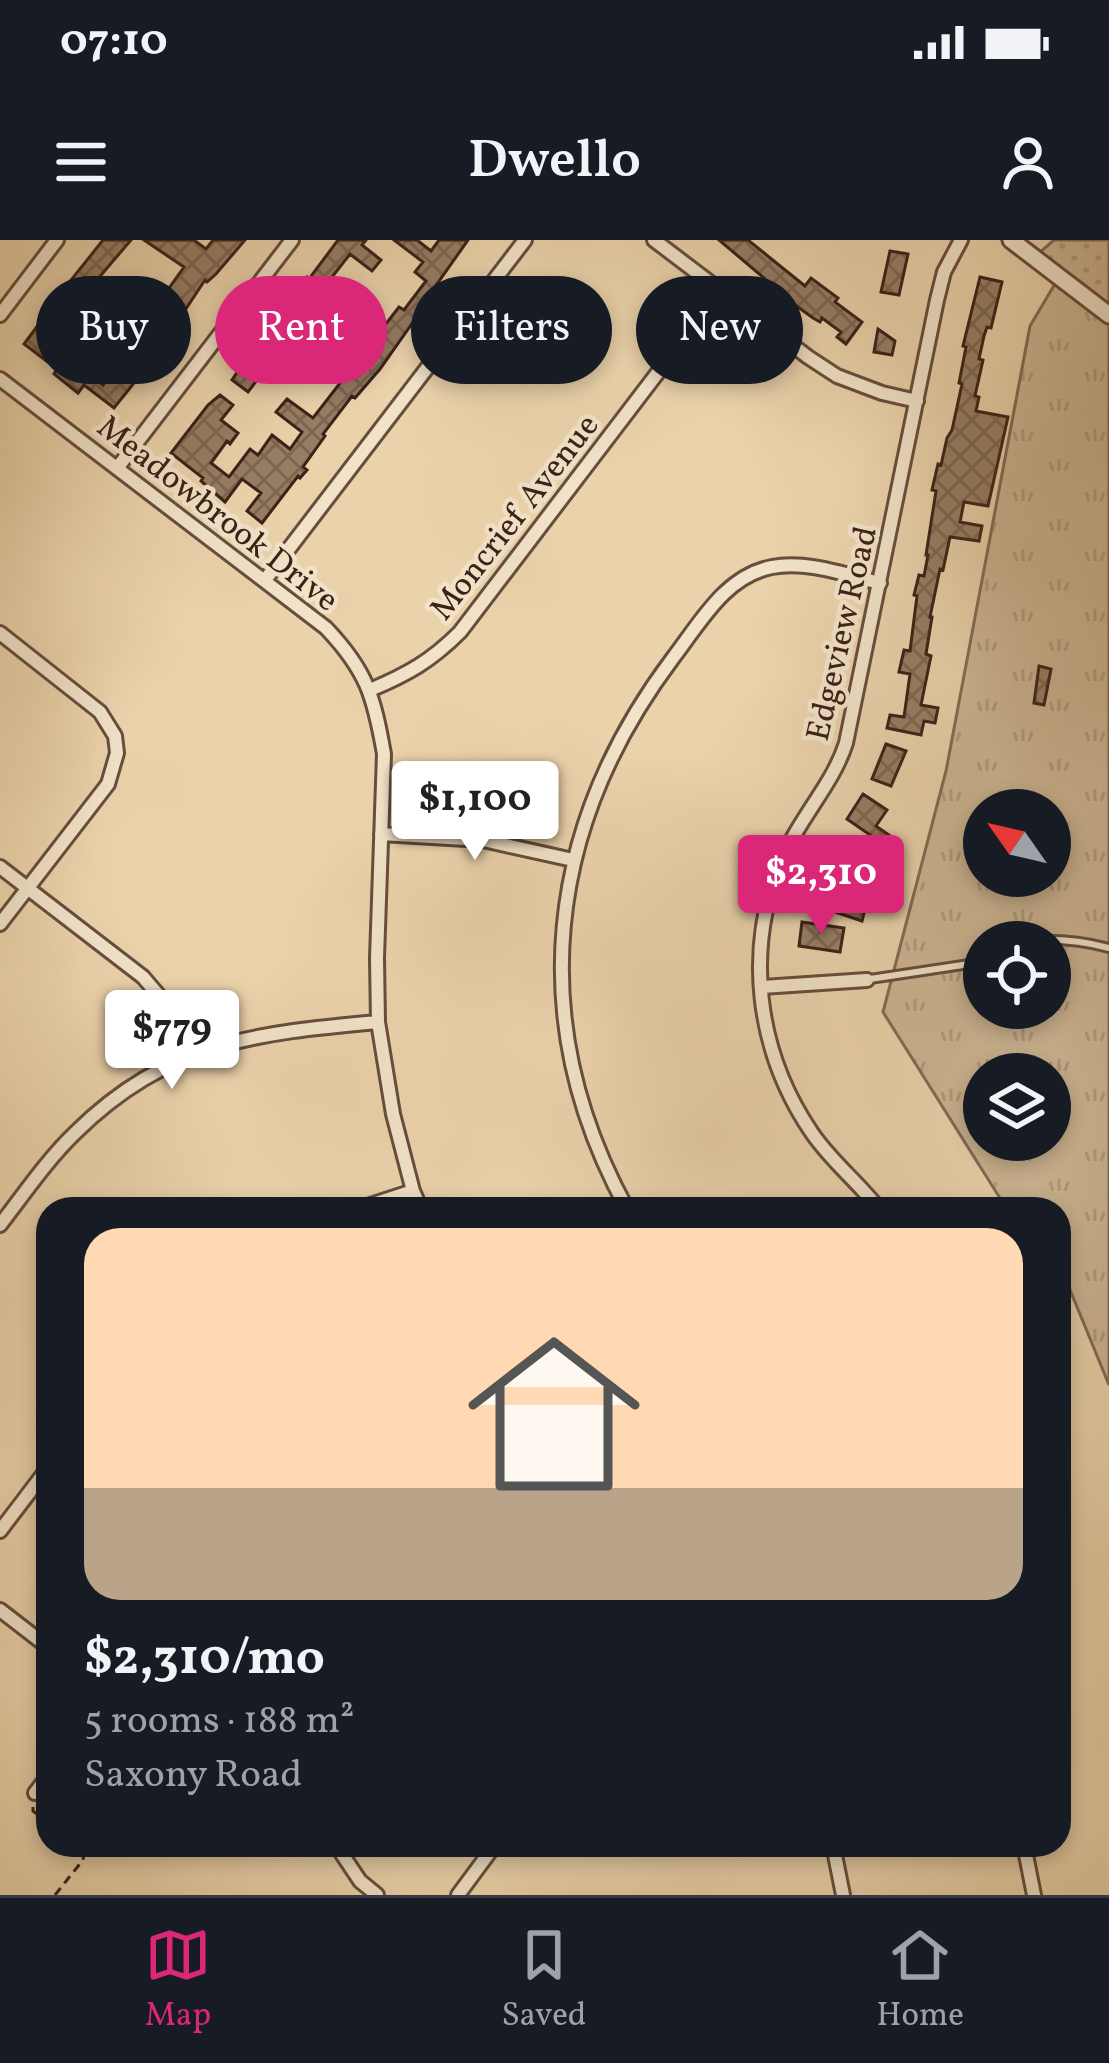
<!DOCTYPE html>
<html lang="en">
<head>
<meta charset="utf-8">
<style>
	body { margin:0; font-family:Vollkorn,serif; background:#20242c; color:#f1f3f6; height:100vh; display:flex; flex-direction:column; font-size:45px; white-space:nowrap }
	* { box-sizing:border-box; margin:0 }
	p { font-size:39px; color:#9ea1a6 }
	.icon { flex:none; width:66px; height:66px; fill:none; stroke:currentColor; stroke-width:2; stroke-linecap:round; stroke-linejoin:round }
	.map { position:relative; flex:1; overflow:hidden }
	.drawer { position:absolute; left:36px; top:957px; width:1035px; height:660px; display:flex; flex-direction:column; background:#171b24; border-radius:36px; box-shadow:0 6px 18px #0003 }
	.drawer>* { flex:none }
	.banner { position:absolute; left:36px; top:36px; width:1038px; height:108px; display:flex; gap:24px }
	.needle { width:78px; rotate:304deg }
	.fabs { position:absolute; left:963px; top:549px; display:grid; gap:24px }
	.fabs a { display:grid; place-items:center; width:108px; height:108px; border-radius:50%; background:#171b24; box-shadow:0 6px 18px #0003; font-size:60px }
	.price { position:absolute; translate:-50% -102px; padding:0 27px; border-radius:12px; background:#fff; color:#222; font-size:39px; line-height:78px; filter:drop-shadow(0 3px 6px #0008) }
	.price::after { content:''; position:absolute; left:50%; top:72px; width:36px; height:27px; margin-left:-18px; background:inherit; clip-path:polygon(0 0,100% 0,50% 100%) }
	.price.current { background:#db2777; color:#fff }
	ul { padding:0; list-style:none }
	li { display:grid; align-content:center; gap:24px; height:636px; padding:0 48px }
	li+li { border-top:3px solid #363941 }
	li span { display:grid; place-items:center; height:372px; border-radius:36px; color:#555 }
	li>.icon { margin-inline-start:auto }
	span .icon { width:216px; height:216px; fill:#fffc; stroke-width:1 }
	li b { font-size:51px }
	.chip { padding:0 42px; border-radius:54px; background:#171b24; box-shadow:0 6px 18px #0003; font-size:42px; line-height:108px }
	.chip.current { background:#db2777; color:#fff }
	.status { display:flex; justify-content:space-between; align-items:center; height:84px; padding:0 60px; background:#171b24; direction:ltr }
	.status svg { height:33px; fill:currentColor }
	header { display:flex; justify-content:space-between; align-items:center; height:156px; padding:0 48px; background:#171b24; font-size:54px; font-weight:600 }
	.menu { display:flex; justify-content:space-around; align-items:center; height:168px; border-top:3px solid #363941; background:#171b24; font-size:33px; color:#9ea1a6 }
	.menu a { display:grid; justify-items:center; gap:6px }
	.menu .current { color:#db2777 }
	.map>svg:first-child { display:block }
</style>
</head>
<body>
<div class="status"><b>07:10</b><svg viewBox="0 0 49 12"><path d="M0 12V9h3v3zM5 12V6h3v6zM10 12V3h3v9zM15 12V0h3v12zM26 1h20v11H26zM47 4h2v5h-2z"/></svg></div>
<header><svg class="icon" aria-label="menu" viewBox="0 0 24 24"><path d="M4 6h16M4 12h16M4 18h16"/></svg>Dwello<svg class="icon" aria-label="person" viewBox="0 0 24 24"><circle cx="12" cy="8" r="4"/><path d="M4 21q1-7 8-7t8 7"/></svg></header>
<div class="map">
<svg width="1109" height="1655" viewBox="0 0 1109 1655">
	<defs>
		<pattern id="grass-dots" width="8" height="8" patternUnits="userSpaceOnUse" patternTransform="scale(3)"><rect width="8" height="8" fill="#ccb492"/><path d="M2 2h.1M6 6h.1" fill="none" stroke="#b09a7d" stroke-width="1.8" stroke-linecap="round"/></pattern>
		<pattern id="park-tufts" width="24" height="20" patternUnits="userSpaceOnUse" patternTransform="scale(3)"><rect width="24" height="20" fill="#ccb492"/><path d="M3 7l-1-3M5 7V3M7 7l1-3M15 17l-1-3M17 17v-4M19 17l1-3" fill="none" stroke="#b09a7d"/></pattern>
		<pattern id="building-cross-hatch" width="8" height="8" patternUnits="userSpaceOnUse" patternTransform="scale(3)"><rect width="8" height="8" fill="#967d64"/><path d="M0 0l8 8M0 8l8-8" fill="none" stroke="#7c6651"/></pattern>
	</defs>
	<rect width="100%" height="100%" fill="#ead2ab"/>
	<filter id="stains"><feTurbulence type="fractalNoise" baseFrequency=".00167" numOctaves="4"/><feColorMatrix values="0 0 0 0 .2 0 0 0 0 .09 0 0 0 0 .02 0 0 0 .5 -.17"/></filter>
	<radialGradient id="worn" r=".72"><stop offset=".6" stop-color="#630" stop-opacity="0"/><stop offset="1" stop-color="#630" stop-opacity=".3"/></radialGradient>
	<!-- grass -->
	<path fill="url(#grass-dots)" stroke="#846a55" stroke-width="3" d="M1054,0H1109V66L1039,13Z"/>
	<!-- park -->
	<path fill="url(#park-tufts)" stroke="#846a55" stroke-width="3" fill-rule="evenodd" d="M1059,37L1109,75V1145L1059,1023V969H1027L1003,963L883,772L946,531L1030,86ZM984,570H1050V636H984ZM984,702H1050V768H984ZM984,834H1050V900H984Z"/>
	<!-- building -->
	<path fill="url(#building-cross-hatch)" stroke="#3b2118" stroke-width="3" d="M103,0H131L96,41L118,56L111,66L93,52L76,74L56,59Z
		M144,0H194L206,9L213,0H245L216,34L207,42L205,40L150,123L114,168L84,145L78,153L54,134L57,129L24,104L45,76L67,94L62,102L91,125L86,131L103,145L115,129L119,132L134,111L130,108L140,94L144,98L159,79L133,59L141,48L159,62L184,27Z
		M338,0H366L362,5L381,20L372,31L350,14L303,74L291,66L296,59L293,56L307,37L309,39Z
		M394,0H417L431,11L439,0H468L435,47L439,50L437,57L427,70L423,68L380,129L355,158L352,156L323,194L325,196L303,227L307,230L300,238L298,236L262,283L247,271L261,253L242,239L225,262L201,241L203,238L171,213L208,165L220,155L233,165L221,180L238,193L230,204L227,201L211,223L229,237L250,209L258,215L272,195L290,209L302,192L276,172L287,159L313,178L399,67L404,70L426,41L415,32L423,22Z
		M719,0H748L805,46L811,38L838,58L835,62L862,82L846,104L837,97L841,92L822,78L820,82L813,78L762,41L764,38Z
		M890,11L908,14L899,55L881,52Z
		M980,37L1002,42L991,88L987,87L984,96L979,119L983,120L975,156L979,157L976,171L1008,177L988,266L964,262L960,282L982,286L979,301L950,297L943,330L940,329L930,377H932L926,414L931,416L921,465L938,468L935,483L924,481L921,495L887,488L890,475L904,477L910,434L899,432L904,410L910,411L917,356L914,355L919,335L924,336L928,315H926L936,251L932,250L938,224L941,225L947,198L952,190L962,144L959,143L966,107L963,106Z
		M279,82L296,93L273,122L278,126L270,136L264,131L248,152L232,140L254,107L258,111Z
		M878,89L895,101L892,115L874,112Z
		M1039,426L1051,429L1044,465L1034,463Z
		M886,504L906,511L891,546L872,539Z
		M863,554L887,570L876,586L899,602L890,614L873,603L876,599L847,579Z
		M814,641L840,649L837,658L866,665L862,681L805,662Z
		M802,682L844,688L840,712L799,706Z"/>
	<g fill="none" stroke-linecap="round" stroke-linejoin="round">
		<defs>
			<path id="service" d="M1011,702C1044,698 1076,699 1109,708
				M870,739L976,723L984,719"/>
			<path id="minor" d="M654,0L808,117L837,136L882,153L917,161
				M0,75L57,0
				M0,139L326,388C367,431 374,457 384,514L377,718L378,782L393,874L413,951L421,969
				M118,227L292,0
				M265,340L525,0
				M0,393L100,472L115,496L117,513L108,544L0,684
				M370,450C408,434 431,421 460,392L720,51
				M381,594L483,600L573,620
				M0,627L143,737L166,764L190,815
				M761,747L867,740
				M358,969L413,951
				M627,969C524,781 546,587 673,418C700,383 725,336 772,327C806,320 847,335 880,343
				M879,969C858,942 831,921 812,893C756,811 743,707 784,615C801,576 833,544 846,503L937,60L944,32L961,0
				M0,985C24,954 47,920 75,893C167,802 256,793 378,782
				M0,1291L48,1228
				M0,1370L48,1407
				M35,1553L48,1536
				M336,1605L360,1641L377,1655
				M833,1605L843,1655
				M1024,1605L1034,1655
				M458,1655L495,1605"/>
			<path id="tertiary" d="M1011,0L1109,75"/>
		</defs>
		<!-- service casing -->
		<use href="#service" stroke="#674d3d" stroke-width="12"/>
		<!-- minor casing -->
		<use href="#minor" stroke="#674d3d" stroke-width="18"/>
		<!-- tertiary casing -->
		<use href="#tertiary" stroke="#674d3d" stroke-width="21"/>
		<!-- path -->
		<path stroke="#3b2118" stroke-width="3" stroke-dasharray="9 6" stroke-linecap="butt" d="M33,1567V1571L48,1583
			M55,1655L83,1620L84,1613L77,1605"/>
		<!-- service -->
		<use href="#service" stroke="#f1e2c8" stroke-width="6"/>
		<!-- minor -->
		<use href="#minor" stroke="#f1e2c8" stroke-width="12"/>
		<!-- tertiary -->
		<use href="#tertiary" stroke="#f1e2c8" stroke-width="15"/>
	</g>
	<g text-anchor="middle" stroke-width="9" stroke-linejoin="round" paint-order="stroke">
		<!-- street labels -->
		<g font-size="33" fill="#3b2118" stroke="#f1e2c8">
			<text transform="translate(219 272) rotate(38)" y="12">Meadowbrook Drive</text>
			<text transform="translate(513 276) rotate(-52)" y="12">Moncrief Avenue</text>
			<text transform="translate(840 393) rotate(-77)" y="12">Edgeview Road</text>
		</g>
	</g>
	<rect width="100%" height="100%" filter="url(#stains)"/>
	<rect width="100%" height="100%" fill="url(#worn)"/>
</svg>
<div class="fabs">
<a><svg class="needle" viewBox="-14 -14 28 28"><path d="M0-13l5 13h-10z" fill="#e53935"/><path d="M0 13l5-13h-10z" fill="#9ea1a6"/></svg></a>
<a><svg class="icon" aria-label="locate" viewBox="0 0 24 24"><circle cx="12" cy="12" r="6"/><path d="M12 2v4M12 18v4M2 12h4M18 12h4"/></svg></a>
<a><svg class="icon" aria-label="layers" viewBox="0 0 24 24"><path d="M12 4l9 5-9 5-9-5zM3 14l9 5 9-5"/></svg></a>
</div>
<b class="price" style="left:475px;top:623px">$1,100</b>
<b class="price current" style="left:821px;top:697px">$2,310</b>
<b class="price" style="left:172px;top:852px">$779</b>
<div class="banner">
<a class="chip">Buy</a>
<a class="chip current">Rent</a>
<a class="chip">Filters</a>
<a class="chip">New</a>
</div>
<section class="drawer">
<ul>
<li><span style="background:linear-gradient(#ffd9b3 70%,#b9a48a 0)"><svg class="icon" aria-label="home" viewBox="0 0 24 24"><path d="M3 11l9-7 9 7M6 9v11h12V9"/></svg></span><div><b>$2,310/mo</b><p>5 rooms · 188 m²</p><p>Saxony Road</p></div></li>
</ul>
</section>
</div>
<nav class="menu">
<a class="current"><svg class="icon" aria-label="map" viewBox="0 0 24 24"><path d="M3 6l6-2 6 2 6-2v14l-6 2-6-2-6 2zM9 4v14M15 6v14"/></svg>Map</a>
<a><svg class="icon" aria-label="saved" viewBox="0 0 24 24"><path d="M7 4h10v16l-5-4-5 4z"/></svg>Saved</a>
<a><svg class="icon" aria-label="home" viewBox="0 0 24 24"><path d="M3 11l9-7 9 7M6 9v11h12V9"/></svg>Home</a>
</nav>
</body>
</html>
